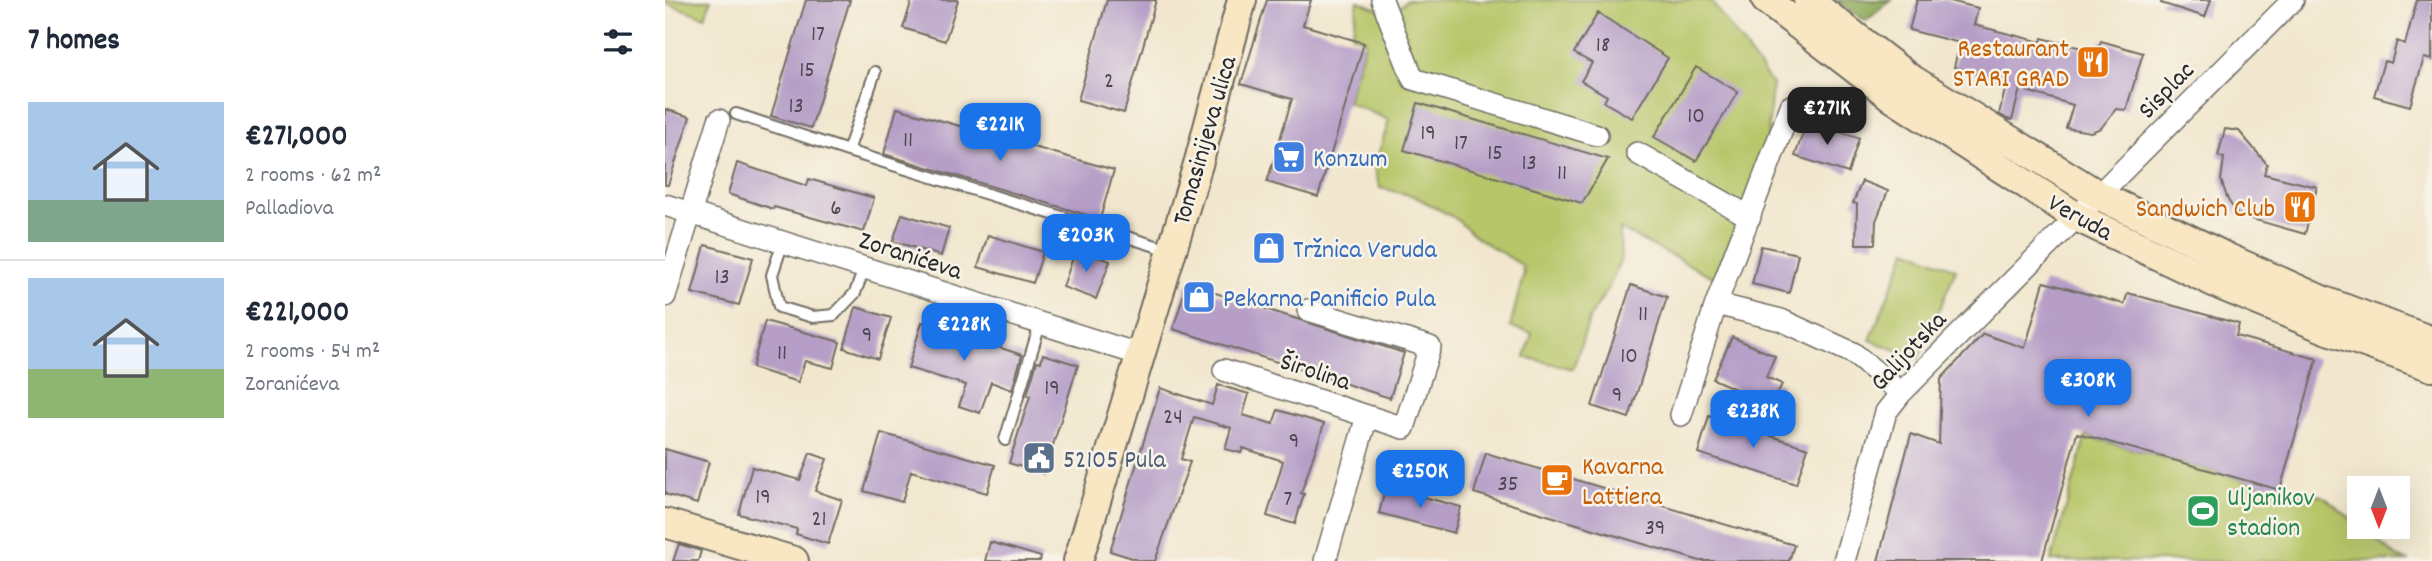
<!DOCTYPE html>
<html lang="en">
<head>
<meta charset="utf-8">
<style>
	body { margin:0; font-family:Dekko,sans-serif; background:#f6f6f7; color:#1f2937; height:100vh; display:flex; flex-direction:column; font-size:26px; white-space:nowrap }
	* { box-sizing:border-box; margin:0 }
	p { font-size:23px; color:#747a83 }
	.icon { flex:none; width:38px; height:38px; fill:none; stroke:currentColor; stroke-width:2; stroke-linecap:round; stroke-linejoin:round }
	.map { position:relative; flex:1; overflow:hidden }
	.panel { display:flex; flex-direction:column; background:#fff; width:665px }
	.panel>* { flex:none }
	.needle { width:46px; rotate:180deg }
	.controls { position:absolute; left:1682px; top:476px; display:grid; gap:14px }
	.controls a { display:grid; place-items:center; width:63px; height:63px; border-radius:0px; background:#fff; box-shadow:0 7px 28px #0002; font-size:35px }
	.price { position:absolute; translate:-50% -60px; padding:0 16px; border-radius:14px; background:#1a73e8; color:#fff; font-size:23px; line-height:46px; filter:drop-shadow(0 2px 4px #0008) }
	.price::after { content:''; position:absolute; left:50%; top:42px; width:21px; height:16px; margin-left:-10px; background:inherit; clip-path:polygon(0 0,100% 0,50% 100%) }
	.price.selected { background:#222; color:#fff }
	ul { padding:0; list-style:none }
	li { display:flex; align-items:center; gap:21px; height:175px; padding:0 28px }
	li+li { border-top:2px solid #e0e1e3 }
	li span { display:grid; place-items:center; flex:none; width:196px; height:140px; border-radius:0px; color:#555 }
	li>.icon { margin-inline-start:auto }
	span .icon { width:84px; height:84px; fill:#fffc; stroke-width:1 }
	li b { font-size:30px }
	h2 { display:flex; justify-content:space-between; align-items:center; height:84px; padding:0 28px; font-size:30px }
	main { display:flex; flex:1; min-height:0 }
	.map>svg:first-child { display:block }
</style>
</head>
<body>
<main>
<section class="panel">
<h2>7 homes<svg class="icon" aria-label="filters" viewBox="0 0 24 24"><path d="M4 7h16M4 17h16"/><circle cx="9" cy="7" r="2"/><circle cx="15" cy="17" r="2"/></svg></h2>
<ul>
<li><span style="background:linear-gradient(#a9c7e8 70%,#7fa58c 0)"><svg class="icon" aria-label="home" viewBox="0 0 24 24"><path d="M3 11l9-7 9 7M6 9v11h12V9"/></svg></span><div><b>€271,000</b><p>2 rooms · 62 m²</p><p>Palladiova</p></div></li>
<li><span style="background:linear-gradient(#a9c7e8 65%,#8fb573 0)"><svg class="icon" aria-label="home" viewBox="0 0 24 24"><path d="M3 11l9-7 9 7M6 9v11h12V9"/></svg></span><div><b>€221,000</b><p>2 rooms · 54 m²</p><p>Zoranićeva</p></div></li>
</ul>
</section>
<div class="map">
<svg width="1767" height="561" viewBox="0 0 1767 561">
	<rect width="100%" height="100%" fill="#f7f3e8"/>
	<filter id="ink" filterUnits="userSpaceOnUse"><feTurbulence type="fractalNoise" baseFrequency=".0143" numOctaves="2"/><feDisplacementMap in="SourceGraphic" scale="14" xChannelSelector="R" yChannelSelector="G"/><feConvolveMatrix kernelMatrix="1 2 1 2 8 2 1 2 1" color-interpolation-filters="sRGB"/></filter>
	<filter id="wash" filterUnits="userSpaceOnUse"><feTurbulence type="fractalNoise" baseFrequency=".00686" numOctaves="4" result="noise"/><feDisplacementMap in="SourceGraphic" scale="28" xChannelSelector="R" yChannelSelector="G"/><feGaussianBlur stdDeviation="1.57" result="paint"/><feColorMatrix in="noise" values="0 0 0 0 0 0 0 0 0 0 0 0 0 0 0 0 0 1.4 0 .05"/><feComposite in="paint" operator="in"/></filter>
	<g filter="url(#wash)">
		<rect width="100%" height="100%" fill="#f2e7ce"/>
		<!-- green -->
		<path fill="#b7c669" stroke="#71784a" stroke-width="2" d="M0,0H46L40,17L0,3Z
			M742,0H1045L1107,84L1101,161L1050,278L955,229L956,259L944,287L925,317L908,369L860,357L867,333L845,327L859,272L857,270L858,266L811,237L790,218L749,196L715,188L709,168L724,120L682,102L701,40L687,35L693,1L726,14Z
			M1242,249L1291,269L1254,359L1205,340Z
			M1421,436L1615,490L1658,496L1732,557L1745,561H1386Z"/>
		<!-- forest -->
		<path fill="#91ab5d" stroke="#5e6b44" stroke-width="2" d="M1170,0H1226L1201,21Z"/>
		<g id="blocks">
			<!-- building -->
			<path fill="#b69ec7" d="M141,0H185L146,128L106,116Z
				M247,0H293L280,41L238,28Z
				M442,0H491L459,113L413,100Z
				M602,0H646L638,25L699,43L653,197L602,182L627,99L576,84Z
				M1252,0H1281L1313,8L1309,25L1376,42L1377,38L1432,52L1436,41L1478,53L1461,110L1451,109L1436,128L1426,132L1401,128L1408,105L1355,89L1347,120L1342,119L1334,114L1342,82L1289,67L1295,43L1244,30Z
				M1497,0H1546L1540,17L1496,3Z
				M1752,0H1767V60L1759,58L1745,106L1709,96L1719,61L1726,63L1732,41L1740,44Z
				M933,13L1003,58L967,118L939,102L942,96L916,81L927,63L909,53Z
				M1031,67L1073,92L1031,161L989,137Z
				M753,103L820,123L943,159L917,203L907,200L739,150Z
				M232,108L449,170L435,219L219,154Z
				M0,109L25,117L3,185H0Z
				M1142,121L1194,138L1183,173L1130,156Z
				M1560,129L1574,131L1602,164L1599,174L1652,187L1640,234L1573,215L1563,200L1556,180L1559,158L1553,156Z
				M72,163L142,186L144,179L209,198L199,232L109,207L108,209L63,194Z
				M1197,181L1223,191L1211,221L1210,244H1191L1192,204L1188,203Z
				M237,214L284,228L276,256L228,241Z
				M323,235L378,252L368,283L313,267Z
				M40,245L88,258L74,305L27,293Z
				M1096,246L1133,254L1124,293L1087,284Z
				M411,249L445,261L431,299L398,287Z
				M1379,282L1459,304L1463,293L1574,324L1571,336L1652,359L1615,490L1412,433L1377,561H1213L1246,434L1274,444L1276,379L1318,334L1360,348Z
				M522,284L739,353L725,398L508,329Z
				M966,285L1002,297L964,418L927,406Z
				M191,307L226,318L213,359L179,348Z
				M100,321L175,342L168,368L140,361L133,382L87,368Z
				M257,322L357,355L347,390L326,382L315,413L294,406L301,385L243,368Z
				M1067,337L1110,356L1101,377L1117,384L1107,405L1048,379Z
				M378,354L413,365L379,474L344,463L365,396L362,395L372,361L376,362Z
				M553,385L584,394L578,415L608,424L613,410L659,424L636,493L639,494L630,524L602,516L618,461L578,448L576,453L560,449L566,428L529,417L516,459L525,462L490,561H477L445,551L495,388L547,405Z
				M1044,416L1143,448L1131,484L1033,453Z
				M216,433L330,465L322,493L246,471L237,502L199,491Z
				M0,449L44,462L32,504L0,494Z
				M145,453L162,459L150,491L177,500L163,544L131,534L132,529L74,514L87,467L135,480Z
				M821,453L1129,545L1124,561H1035L809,493Z
				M721,487L796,507L789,533L714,513Z
				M325,542L376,557L375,561H320Z
				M14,544L36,551L33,561H8Z"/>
		</g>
	</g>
	<g filter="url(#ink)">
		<use href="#blocks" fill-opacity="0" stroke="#716d64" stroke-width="2"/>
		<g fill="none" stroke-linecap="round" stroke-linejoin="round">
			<defs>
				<path id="lane" d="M210,72L183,151L504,250
					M71,114L183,151
					M118,242L107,275L114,307L148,317L169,315L190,293L199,269
					M340,440L375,324"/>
				<path id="street" d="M717,0L748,79L932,135
					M972,153L1085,217
					M0,205L476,355
					M0,296L54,120
					M1051,304L1116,320L1188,353L1236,393
					M643,310L765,347L739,428L702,416
					M559,370L702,416L660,561
					M1016,415L1051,304L1126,106
					M1179,561L1221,412L1236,393L1628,0"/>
				<path id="secondary" d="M1101,0L1228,98L1412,217L1557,286L1661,329L1767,367
					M1143,0L1243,77L1435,196L1563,258L1659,301L1767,341
					M0,523L129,561
					M413,561L534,161L577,0"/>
			</defs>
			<!-- lane casing -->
			<use href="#lane" stroke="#716d64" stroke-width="14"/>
			<!-- street casing -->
			<use href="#street" stroke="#716d64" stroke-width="24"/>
			<!-- secondary casing -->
			<use href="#secondary" stroke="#716d64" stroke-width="32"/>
			<!-- lane -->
			<use href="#lane" stroke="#fff" stroke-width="10"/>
			<!-- street -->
			<use href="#street" stroke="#fff" stroke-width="21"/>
			<!-- secondary -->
			<use href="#secondary" stroke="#f9e7c3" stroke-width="28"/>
		</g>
	</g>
	<!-- icons -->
	<defs>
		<symbol id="restaurant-square" viewBox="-11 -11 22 22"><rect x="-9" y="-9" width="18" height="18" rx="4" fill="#e8710a" stroke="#f7f3e8"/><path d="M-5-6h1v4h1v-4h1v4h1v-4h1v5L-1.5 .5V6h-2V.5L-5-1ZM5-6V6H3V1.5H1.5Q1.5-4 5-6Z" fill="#fff"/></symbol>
		<symbol id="supermarket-square" viewBox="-11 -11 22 22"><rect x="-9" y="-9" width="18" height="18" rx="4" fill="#3f7fe0" stroke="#f7f3e8"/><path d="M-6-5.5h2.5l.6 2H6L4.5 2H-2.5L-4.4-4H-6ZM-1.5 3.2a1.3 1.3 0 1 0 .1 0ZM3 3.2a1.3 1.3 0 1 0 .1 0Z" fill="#fff"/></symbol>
		<symbol id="shop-square" viewBox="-11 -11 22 22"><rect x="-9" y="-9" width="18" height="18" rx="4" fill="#3f7fe0" stroke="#f7f3e8"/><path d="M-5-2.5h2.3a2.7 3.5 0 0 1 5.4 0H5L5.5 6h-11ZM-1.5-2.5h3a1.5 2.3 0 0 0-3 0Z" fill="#fff"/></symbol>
		<symbol id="civic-square" viewBox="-11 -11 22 22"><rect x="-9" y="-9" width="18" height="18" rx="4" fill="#5c6f8a" stroke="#f7f3e8"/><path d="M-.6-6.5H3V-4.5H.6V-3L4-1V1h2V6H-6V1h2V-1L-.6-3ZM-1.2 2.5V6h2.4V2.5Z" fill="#fff"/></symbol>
		<symbol id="cafe-square" viewBox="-11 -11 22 22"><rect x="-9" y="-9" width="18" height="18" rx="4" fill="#e8710a" stroke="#f7f3e8"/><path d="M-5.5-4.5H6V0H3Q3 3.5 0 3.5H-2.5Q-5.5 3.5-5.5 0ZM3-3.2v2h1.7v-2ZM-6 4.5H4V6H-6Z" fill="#fff"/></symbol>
		<symbol id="stadium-square" viewBox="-11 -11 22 22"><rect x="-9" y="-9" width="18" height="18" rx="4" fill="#2e9e5b" stroke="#f7f3e8"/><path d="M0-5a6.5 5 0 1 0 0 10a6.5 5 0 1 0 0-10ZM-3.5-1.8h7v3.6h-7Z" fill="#fff"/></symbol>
	</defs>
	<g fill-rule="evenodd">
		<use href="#restaurant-square" x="1409" y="43" width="38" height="38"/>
		<use href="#supermarket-square" x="605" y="138" width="38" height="38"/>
		<use href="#restaurant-square" x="1616" y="188" width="38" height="38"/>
		<use href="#shop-square" x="585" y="229" width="38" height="38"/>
		<use href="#shop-square" x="515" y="278" width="38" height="38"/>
		<use href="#civic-square" x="355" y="439" width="38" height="38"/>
		<use href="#cafe-square" x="873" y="461" width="38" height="38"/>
		<use href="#stadium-square" x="1519" y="492" width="38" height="38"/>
	</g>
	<g text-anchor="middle" stroke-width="5" stroke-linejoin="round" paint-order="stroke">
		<!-- number labels -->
		<g font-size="23" fill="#4e4852">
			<text x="153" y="40">17</text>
			<text x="938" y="51">18</text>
			<text x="142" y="76">15</text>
			<text x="444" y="87">2</text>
			<text x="131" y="112">13</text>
			<text x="1031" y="122">10</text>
			<text x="763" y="139">19</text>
			<text x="243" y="146">11</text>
			<text x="796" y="149">17</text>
			<text x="830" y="159">15</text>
			<text x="864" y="169">13</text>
			<text x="897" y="179">11</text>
			<text x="171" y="214">6</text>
			<text x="57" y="283">13</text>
			<text x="978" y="320">11</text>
			<text x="202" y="341">9</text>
			<text x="117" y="359">11</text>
			<text x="964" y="362">10</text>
			<text x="387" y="394">19</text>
			<text x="952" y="401">9</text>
			<text x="508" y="423">24</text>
			<text x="629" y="447">9</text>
			<text x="843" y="490">35</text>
			<text x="98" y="503">19</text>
			<text x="623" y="505">7</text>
			<text x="154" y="525">21</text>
			<text x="990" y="534">39</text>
		</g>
		<!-- food labels -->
		<g font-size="26" fill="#c56008" stroke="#f7f3e8" text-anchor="end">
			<text x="1404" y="56">Restaurant<tspan x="1404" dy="30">STARI GRAD</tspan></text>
			<text x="1610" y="216">Sandwich Club</text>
			<text x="917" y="474" text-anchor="start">Kavarna<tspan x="917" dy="30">Lattiera</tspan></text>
		</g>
		<!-- street labels -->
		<g font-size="26" fill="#2b2b2b" stroke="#f7f3e8">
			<text transform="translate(1500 89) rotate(-46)" y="9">Sisplac</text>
			<text transform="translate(538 140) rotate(-74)" y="9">Tomasinijeva ulica</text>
			<text transform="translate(1416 216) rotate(29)" y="9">Veruda</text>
			<text transform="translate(246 254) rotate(18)" y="9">Zoranićeva</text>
			<text transform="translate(1242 350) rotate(-47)" y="9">Galijotska</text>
			<text transform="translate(651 370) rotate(18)" y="9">Širolina</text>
		</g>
		<!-- shop labels -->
		<g font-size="26" fill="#366cbe" stroke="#f7f3e8" text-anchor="start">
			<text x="648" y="166">Konzum</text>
			<text x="628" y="257">Tržnica Veruda</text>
			<text x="558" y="306">Pekarna Panificio Pula</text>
		</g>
		<!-- service labels -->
		<g font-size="26" fill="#4e5e75" stroke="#f7f3e8" text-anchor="start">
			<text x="398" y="467">52105 Pula</text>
		</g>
		<!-- leisure labels -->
		<g font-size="26" fill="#27864d" stroke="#f7f3e8" text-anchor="start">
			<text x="1562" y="505">Uljanikov<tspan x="1562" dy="30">stadion</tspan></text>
		</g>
	</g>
</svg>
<div class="controls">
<a><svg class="needle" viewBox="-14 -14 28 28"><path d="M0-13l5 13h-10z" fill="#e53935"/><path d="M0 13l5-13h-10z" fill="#747a83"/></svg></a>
</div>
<b class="price selected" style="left:1162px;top:147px">€271K</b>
<b class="price" style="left:335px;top:163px">€221K</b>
<b class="price" style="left:421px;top:274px">€203K</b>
<b class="price" style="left:299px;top:363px">€228K</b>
<b class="price" style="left:1423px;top:419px">€308K</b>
<b class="price" style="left:1088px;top:450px">€238K</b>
<b class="price" style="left:755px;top:510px">€250K</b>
</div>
</main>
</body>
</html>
